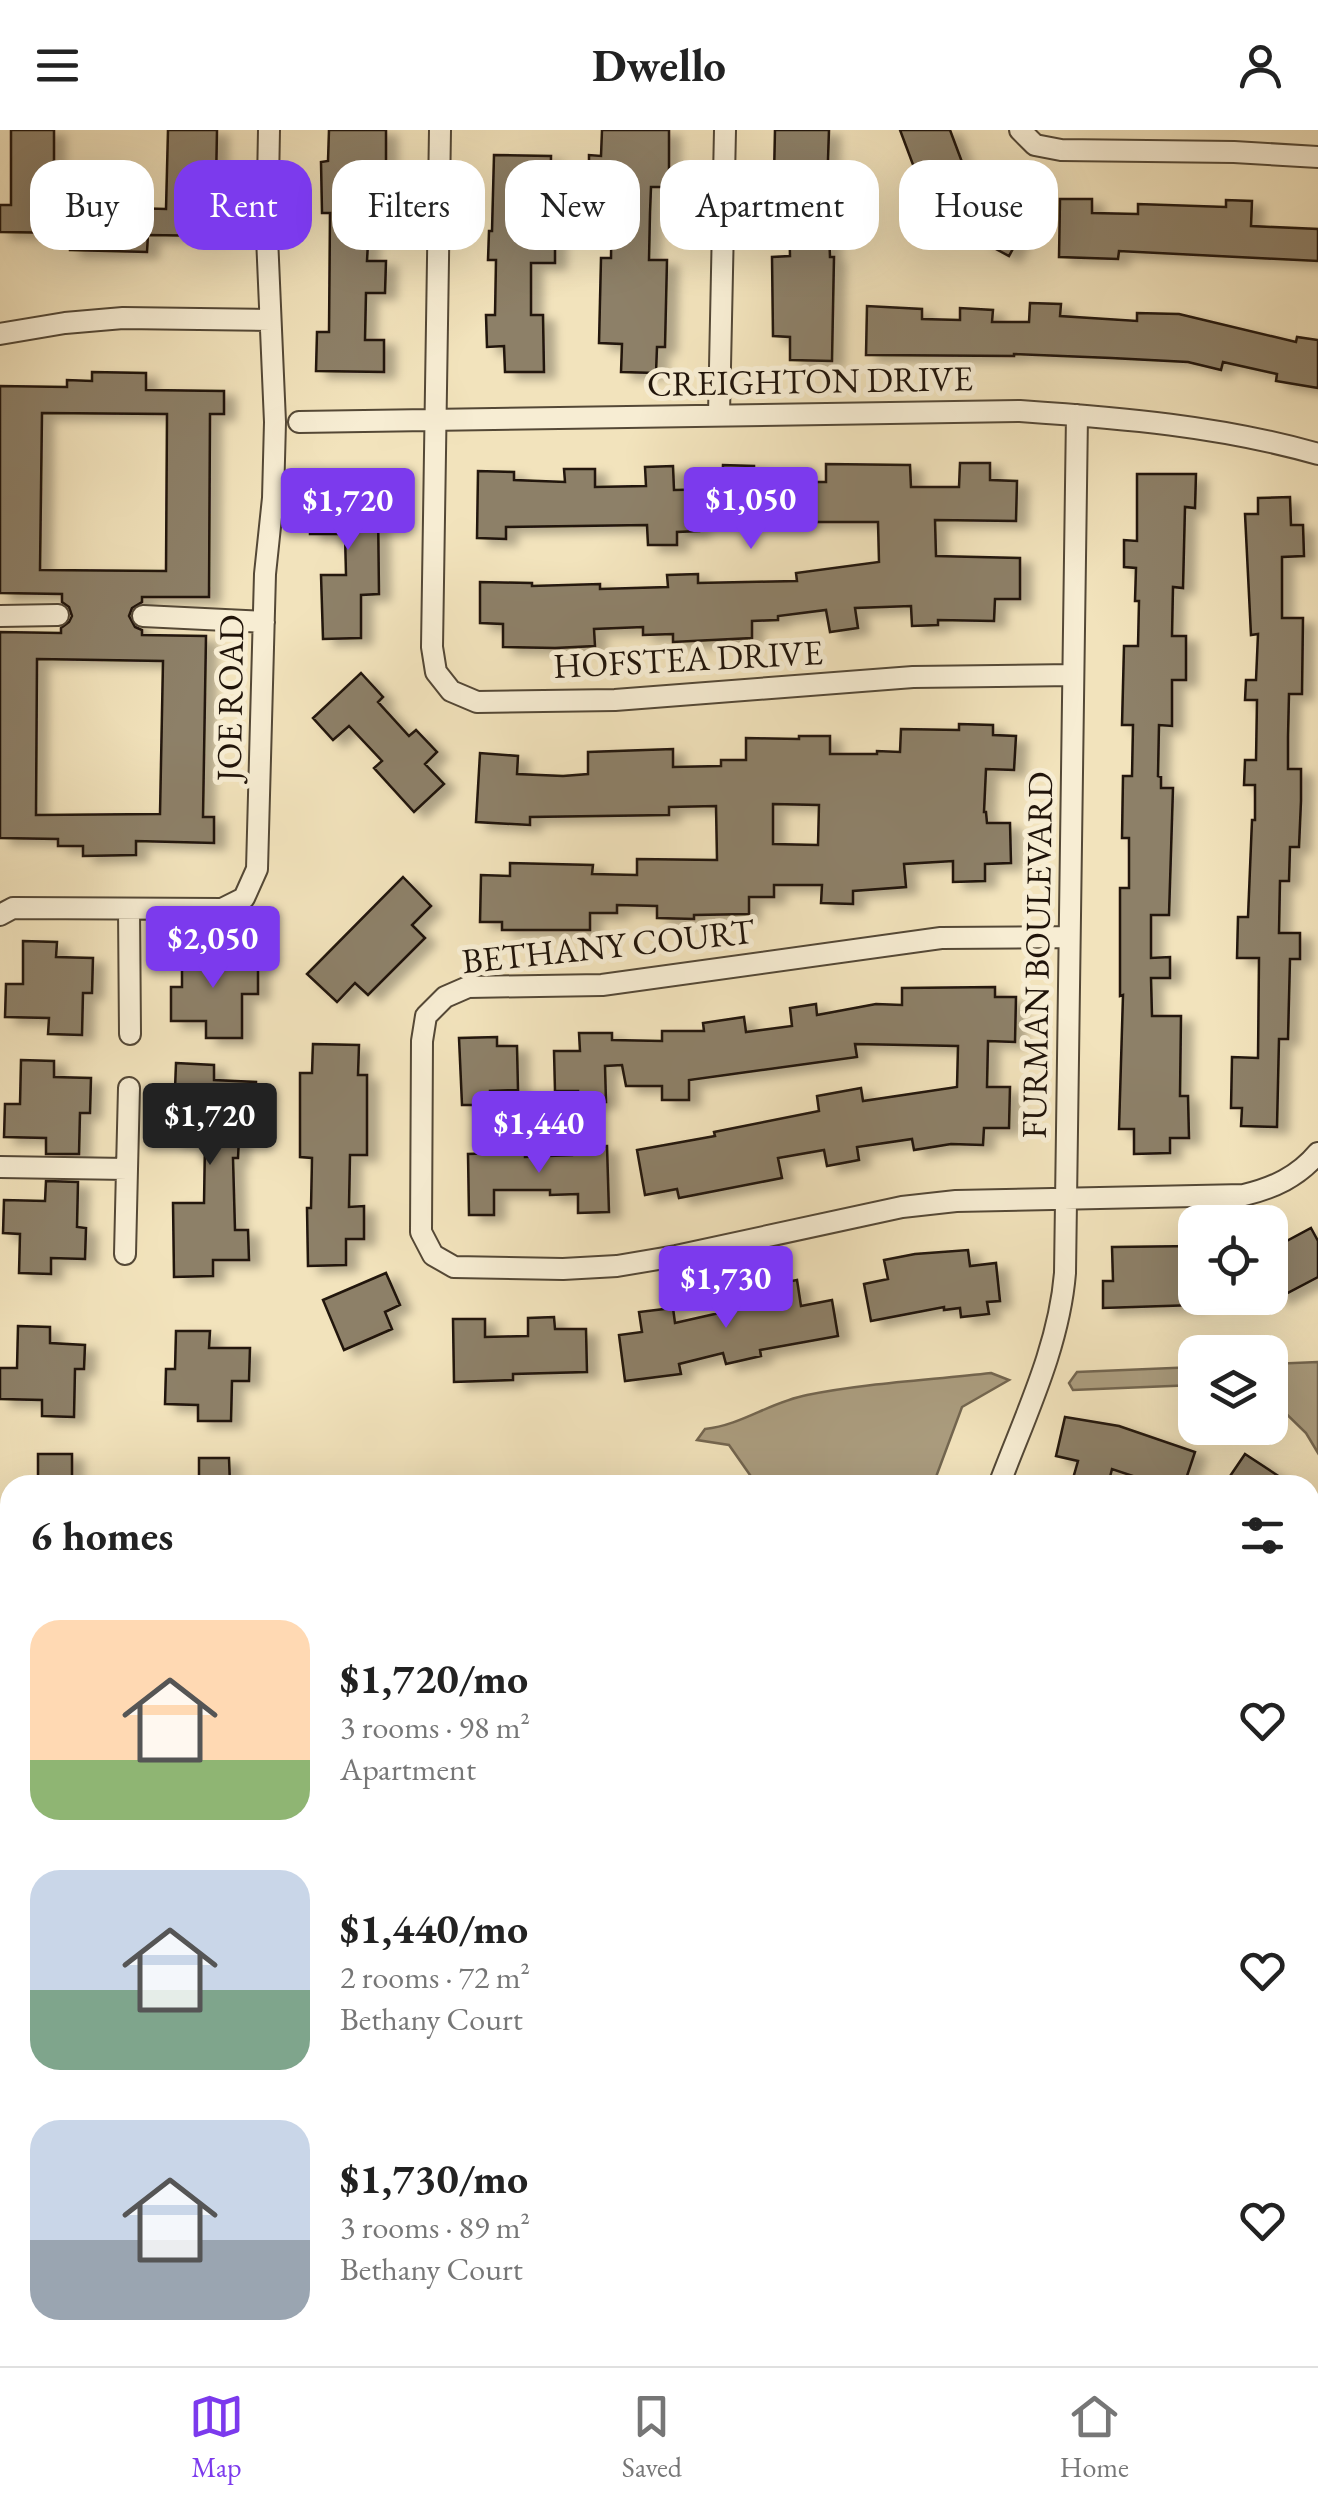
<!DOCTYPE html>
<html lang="en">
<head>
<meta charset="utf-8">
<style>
	body { margin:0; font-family:"EB Garamond",serif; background:#f2f2f2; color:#222; height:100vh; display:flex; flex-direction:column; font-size:38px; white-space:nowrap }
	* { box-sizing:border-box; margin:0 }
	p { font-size:32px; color:#767676 }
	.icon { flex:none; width:55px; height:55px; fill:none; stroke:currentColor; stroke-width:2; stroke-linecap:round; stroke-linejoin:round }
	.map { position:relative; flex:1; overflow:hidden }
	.details { position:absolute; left:0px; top:1345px; width:1320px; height:892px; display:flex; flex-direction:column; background:#fff; border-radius:30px 30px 0 0; box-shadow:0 10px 40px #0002 }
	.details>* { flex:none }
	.banner { position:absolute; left:30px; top:30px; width:1260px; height:90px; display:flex; gap:20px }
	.buttons { position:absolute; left:1178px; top:1075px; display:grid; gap:20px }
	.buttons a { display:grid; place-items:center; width:110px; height:110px; border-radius:20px; background:#fff; box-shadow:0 10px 40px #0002; font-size:50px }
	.price { position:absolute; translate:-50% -85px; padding:0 22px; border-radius:10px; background:#7c3aed; color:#fff; font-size:32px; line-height:65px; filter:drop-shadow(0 2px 5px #0008) }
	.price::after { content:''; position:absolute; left:50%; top:60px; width:30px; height:22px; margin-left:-15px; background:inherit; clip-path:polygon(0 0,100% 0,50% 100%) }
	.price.on { background:#222; color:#fff }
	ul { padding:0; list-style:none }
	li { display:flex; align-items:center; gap:30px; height:250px; padding:0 30px }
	li span { display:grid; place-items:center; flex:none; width:280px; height:200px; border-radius:30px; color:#555 }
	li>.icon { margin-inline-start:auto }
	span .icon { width:120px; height:120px; fill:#fffc; stroke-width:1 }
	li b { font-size:42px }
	h2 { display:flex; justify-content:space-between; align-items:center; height:120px; padding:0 30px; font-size:42px }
	.tag { padding:0 35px; border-radius:30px; background:#fff; box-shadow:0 10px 40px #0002; font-size:35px; line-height:90px }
	.tag.on { background:#7c3aed; color:#fff }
	header { display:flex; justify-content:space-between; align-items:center; height:130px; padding:0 30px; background:#fff; font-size:45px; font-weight:700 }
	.dock { display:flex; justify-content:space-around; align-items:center; height:140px; border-top:2px solid #e0e0e0; background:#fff; font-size:28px; color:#767676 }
	.dock a { display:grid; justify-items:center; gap:5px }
	.dock .on { color:#7c3aed }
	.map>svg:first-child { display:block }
</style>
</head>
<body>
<header><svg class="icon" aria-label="menu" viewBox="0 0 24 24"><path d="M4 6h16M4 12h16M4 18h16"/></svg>Dwello<svg class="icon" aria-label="person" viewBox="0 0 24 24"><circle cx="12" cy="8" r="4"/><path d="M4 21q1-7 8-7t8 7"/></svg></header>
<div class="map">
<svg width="1318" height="2236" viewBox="0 0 1318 2236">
	<defs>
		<filter id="shadow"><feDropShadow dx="11" dy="6" stdDeviation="5" flood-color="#0004"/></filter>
	</defs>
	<rect width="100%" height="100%" fill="#f2e3bc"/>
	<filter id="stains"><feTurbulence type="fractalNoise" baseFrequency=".002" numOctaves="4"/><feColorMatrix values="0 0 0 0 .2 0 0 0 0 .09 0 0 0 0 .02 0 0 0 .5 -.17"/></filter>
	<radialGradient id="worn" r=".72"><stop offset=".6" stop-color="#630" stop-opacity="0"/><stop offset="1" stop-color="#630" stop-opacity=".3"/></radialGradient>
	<!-- water -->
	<path fill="#ab9d7f" stroke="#736650" stroke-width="2.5" d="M1318,1232V1323L1306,1303L1270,1268V1234Z
		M1195,1237V1255L1073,1260L1069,1253L1077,1242Z
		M991,1243L1009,1250L962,1277L933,1355H757L729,1315L697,1310L705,1299C742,1295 770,1272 807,1265C867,1253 930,1250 991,1243Z"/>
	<!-- building -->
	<path fill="#8d8067" stroke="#20140a" stroke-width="2.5" fill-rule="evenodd" filter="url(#shadow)" d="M11,0H54V84L95,85V77L166,79L168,0H217L215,106L148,105L147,122L70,120V103L0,102V75H11Z
		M329,0H386V59H371L367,131H386L385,163H366L365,210H384V242L316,241L317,202H329L330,83H322L321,32L328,31Z
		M602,0H669V57H651L650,83L649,130H667L665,217H657L656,243L621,242L622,214L599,213L601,128H611L612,45L589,44V25L601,26Z
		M775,0H829L827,59H817L816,101H829L830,127H834L832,231L790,230V207L773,206L772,127L790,126L789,84H781L782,46H774Z
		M900,0H950L962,32L933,43L930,35L915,40Z
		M494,25L551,26L550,102H555V133H531V185H543L544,242H505L504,216L487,217L486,185H495L496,130H488L489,101H492Z
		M975,52L1008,69L1016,53L1041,67L1009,126L983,112L987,104L971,95L976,85L962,77Z
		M1060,69H1092V83L1138,84V74L1226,77V70L1252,71L1251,96L1318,99V131L1119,121L1118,129L1059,127Z
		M1030,173L1061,174L1060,186L1137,191V183L1179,184L1296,212L1297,207L1318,210V258L1276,251L1277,244L1223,232L1221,240L1188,232L1111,228L1014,224V226L866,225L867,176L922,179V189L960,190V178L993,180L992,192H1029Z
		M92,242L146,243V260L224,261V284H210L209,467H142V472L132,478L129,486L135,497L142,500V505L206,506L203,687H214V713L136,711V725L83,726V716H58V709L0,708V502L61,503V498L69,492L72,486L69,477L62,472V464L0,463V256L67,257V250L92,251ZM42,283L167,284L166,441L40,440ZM37,529L163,531L160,684L36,685Z
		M960,333H990V350L1017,351L1016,391L935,390L936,426L1020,428V469H995L994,491L938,490V495L912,496L911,476L855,478L858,498L830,502L826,480L778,486V490L752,491V508L673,512V504L643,505V497L594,499L595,516L555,518L503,517V494L480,493V452L532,453V456L600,454V459L668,457L667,445L698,444V453L797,451L796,443L879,432L878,392H698L699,401L677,402V415H648L647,395L506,397V409L477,408L478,341L514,342V350L565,352L564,339H595V357L646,356L645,337L673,336L674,360L722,359L723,335L754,336V352H826V334L910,335L911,357H959Z
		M1137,344H1196L1195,378L1185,377L1183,458L1173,457L1172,506H1186V550H1172V596L1159,595L1158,646L1161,647V658H1173L1169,785H1151V828L1170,827V848H1151L1152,886H1181L1180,966H1188L1189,1008H1170V1023L1134,1024V999H1119L1123,865L1120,866V758H1129V708H1122L1123,646H1132L1133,595H1122L1124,516H1138L1139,471H1135L1136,438L1124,437V410L1137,411Z
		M324,347H369V377H378L379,464L361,465V508L323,509L321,445H346L345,404H310V374H324Z
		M1290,367L1291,395H1303L1304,426L1282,427V488H1303L1302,564H1289L1288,607V639H1301V671L1299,717H1290L1289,751H1280L1279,803H1300V829H1290L1288,909H1279L1277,997L1241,996L1242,978H1231L1232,927L1258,928L1259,828H1237L1238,787H1248L1252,690H1255V655H1244L1245,630H1256L1257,570H1245L1246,550H1256L1258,504L1251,505L1245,384H1258V368Z
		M361,543L383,567L378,572L409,606L416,600L437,622L425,634L444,654L414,682L374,638L382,631L349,596L333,610L313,588Z
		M959,594L993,595V605L1016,606L1014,640L986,639L984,682H986L987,693H1010L1011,733L985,734V751L953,752V731L904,734L906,757L853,761V774L821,773L822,755H774V767H749V784L694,785V789L657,788V776L617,775V783H590V800H502V792H480L481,745L510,746V733L593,735L592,744L637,745V729L717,730L716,676L669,677V685L530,687V695L476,692L480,623L518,626L517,644L563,646L588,644V622L673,619V637L721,636V630H746V608L799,609V606H830V624H877V621L900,622L901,599L959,600ZM773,674L819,675L818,715L773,714Z
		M403,747L431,776L412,795L425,808L368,865L355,853L337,872L307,844Z
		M23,811L57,812L56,827L93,828L92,863H83L82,905L48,904L49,888L5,887L6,854H23Z
		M182,814H215V831L258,832V864H242V908H206V891H171V857H182Z
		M995,857V867H1016L1015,912L988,911L987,957H1010L1009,998H984L983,1015L951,1014L914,1020L912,1009L857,1017L859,1030L827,1036L824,1020L778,1028L782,1048L679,1068L677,1059L645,1065L637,1020L715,1006L714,1002L819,981L817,966L861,958L863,971L957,957L958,916L855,914L857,927L689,950V970H662V956H626L622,935L605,936L606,972H578V961H555L554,921H580L579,903H612V910L662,911V901H704L703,893L744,887L746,902L792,896L790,878L816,874L817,885L876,874L902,875V858Z
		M497,907V916H517L518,960L490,961V975H462L459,908Z
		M313,914L359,915L358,945H367V1025H350L349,1077L364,1076V1109H346V1135L308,1136L307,1078H311L312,1028L300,1027V943H312Z
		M21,930L54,931V947L91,948L90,983H80L79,1024H46V1008L4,1007L5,974H20Z
		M176,933L214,935V950L256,952L255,987H240L238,1028H233L235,1100H248L249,1130H213V1146L174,1147L173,1073H204L205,1012L173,1011Z
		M525,1011V1027L572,1025V1017L607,1016L609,1082L578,1083V1064L550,1065V1060H494V1085H469L468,1024L495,1023V1012Z
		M46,1051L78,1052L77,1097L86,1098L85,1129L51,1128V1144L19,1143L20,1104L3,1103L4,1070L45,1071Z
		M1311,1098L1318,1111V1147L1278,1168L1270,1154V1120Z
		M1195,1116V1175L1103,1178V1151H1113L1112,1117Z
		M968,1120L970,1136L996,1133L1000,1171L987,1172L989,1184L961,1187L960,1178L944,1180V1177L871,1191L864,1154L888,1149L884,1130L915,1124Z
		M386,1143L400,1175L385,1182L392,1199L344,1220L323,1170Z
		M797,1150L801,1176L832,1170L838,1206L760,1220L761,1226L726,1234L723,1223L679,1234L681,1244L625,1251L619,1205L642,1202L639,1182L673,1178L675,1193L719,1183L715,1166Z
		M554,1187L555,1199H586L587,1242L513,1244V1250L454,1252L453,1189H485V1207L528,1206V1188Z
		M18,1196L50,1197V1213L85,1215L84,1239H75L74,1287L42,1286V1270L0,1269V1238H17Z
		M176,1201H210L209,1218H250L249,1251H232L231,1291H198V1275L165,1274L166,1239H175Z
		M1065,1287L1119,1296L1195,1322L1184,1355H1160L1112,1339L1108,1355L1072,1352L1078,1331L1056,1326Z
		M38,1324H72V1355H38Z
		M1245,1324L1292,1355H1224Z
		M199,1328H229L230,1355H199Z"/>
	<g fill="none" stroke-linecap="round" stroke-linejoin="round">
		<defs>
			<path id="minor" d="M440,0L432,517L436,542L451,561L477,572L615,570L913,547L1073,545
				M1020,0L1035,15L1061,20L1234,22L1318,27
				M0,204L65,193L123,188L270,190
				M719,284L725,0
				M299,292L1020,281C1121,288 1220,296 1318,324
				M0,486L58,485
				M143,486L264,492
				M129,779L130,904
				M0,785L13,778L222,779L244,768L257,739L265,444L273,368L275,292L267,107L269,0
				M1068,807L941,808L602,855L468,857L445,867L426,886L422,911L421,1102L433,1125L454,1137L563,1139L617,1136L676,1126L902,1077L956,1071L1244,1065C1273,1058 1298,1047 1318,1023
				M0,1037L127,1039L129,958
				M125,1124L127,1039
				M999,1355C1025,1286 1059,1217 1065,1143L1077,285
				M1310,2031H1318
				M0,2121L10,2147
				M23,2228L24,2236
				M841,2228V2236"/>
		</defs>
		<!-- minor casing -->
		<use href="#minor" stroke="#544836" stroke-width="24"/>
		<!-- minor -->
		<use href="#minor" stroke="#f7edd3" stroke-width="20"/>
	</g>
	<g text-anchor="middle" stroke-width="10" stroke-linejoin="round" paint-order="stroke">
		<!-- street labels -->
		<g font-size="35" fill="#20140a" stroke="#f7edd3">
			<text transform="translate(810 251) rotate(-1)" y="12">CREIGHTON DRIVE</text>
			<text transform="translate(688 529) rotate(-3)" y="12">HOFSTEA DRIVE</text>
			<text transform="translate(230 568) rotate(-89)" y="12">JOE ROAD</text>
			<text transform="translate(608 816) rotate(-6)" y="12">BETHANY COURT</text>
			<text transform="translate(1037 825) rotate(-89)" y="12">FURMAN BOULEVARD</text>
		</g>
	</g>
	<rect width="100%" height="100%" filter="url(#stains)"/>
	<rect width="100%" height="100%" fill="url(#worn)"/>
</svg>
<div class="buttons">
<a><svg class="icon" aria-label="locate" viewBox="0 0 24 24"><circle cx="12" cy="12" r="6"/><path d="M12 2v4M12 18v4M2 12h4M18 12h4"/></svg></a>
<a><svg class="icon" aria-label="layers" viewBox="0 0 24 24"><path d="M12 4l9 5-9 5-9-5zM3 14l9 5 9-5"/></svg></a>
</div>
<b class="price" style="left:751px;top:422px">$1,050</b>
<b class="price" style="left:348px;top:423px">$1,720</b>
<b class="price" style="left:213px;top:861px">$2,050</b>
<b class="price on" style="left:210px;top:1038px">$1,720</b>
<b class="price" style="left:539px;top:1046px">$1,440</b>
<b class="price" style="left:726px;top:1201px">$1,730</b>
<div class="banner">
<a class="tag">Buy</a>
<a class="tag on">Rent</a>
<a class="tag">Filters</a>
<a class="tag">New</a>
<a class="tag">Apartment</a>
<a class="tag">House</a>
</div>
<section class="details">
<h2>6 homes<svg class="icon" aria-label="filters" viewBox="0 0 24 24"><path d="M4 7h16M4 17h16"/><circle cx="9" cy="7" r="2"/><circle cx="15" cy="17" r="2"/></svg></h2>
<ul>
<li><span style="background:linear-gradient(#ffd9b3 70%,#8fb573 0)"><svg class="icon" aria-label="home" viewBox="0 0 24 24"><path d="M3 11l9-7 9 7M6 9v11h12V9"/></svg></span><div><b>$1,720/mo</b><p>3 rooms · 98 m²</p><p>Apartment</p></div><svg class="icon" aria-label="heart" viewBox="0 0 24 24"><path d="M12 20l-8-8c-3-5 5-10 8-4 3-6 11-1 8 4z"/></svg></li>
<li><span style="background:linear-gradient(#c9d6e8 60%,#7fa58c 0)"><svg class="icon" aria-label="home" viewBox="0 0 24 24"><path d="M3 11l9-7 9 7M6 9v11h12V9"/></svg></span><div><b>$1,440/mo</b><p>2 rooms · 72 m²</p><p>Bethany Court</p></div><svg class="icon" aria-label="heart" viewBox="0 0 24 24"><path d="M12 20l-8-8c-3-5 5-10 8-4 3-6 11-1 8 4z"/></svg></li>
<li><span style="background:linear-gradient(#c9d6e8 60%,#9aa5b1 0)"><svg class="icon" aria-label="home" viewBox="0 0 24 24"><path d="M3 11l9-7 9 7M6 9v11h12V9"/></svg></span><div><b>$1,730/mo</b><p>3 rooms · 89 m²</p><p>Bethany Court</p></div><svg class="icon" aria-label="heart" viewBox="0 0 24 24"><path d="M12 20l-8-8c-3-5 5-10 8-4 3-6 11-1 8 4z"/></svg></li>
</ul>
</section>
</div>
<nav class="dock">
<a class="on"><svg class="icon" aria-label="map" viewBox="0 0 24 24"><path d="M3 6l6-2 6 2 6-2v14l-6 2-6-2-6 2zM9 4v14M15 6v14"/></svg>Map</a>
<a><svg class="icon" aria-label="saved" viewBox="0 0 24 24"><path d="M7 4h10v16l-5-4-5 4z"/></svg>Saved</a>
<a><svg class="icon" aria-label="home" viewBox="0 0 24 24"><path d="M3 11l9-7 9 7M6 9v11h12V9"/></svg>Home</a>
</nav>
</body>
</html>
